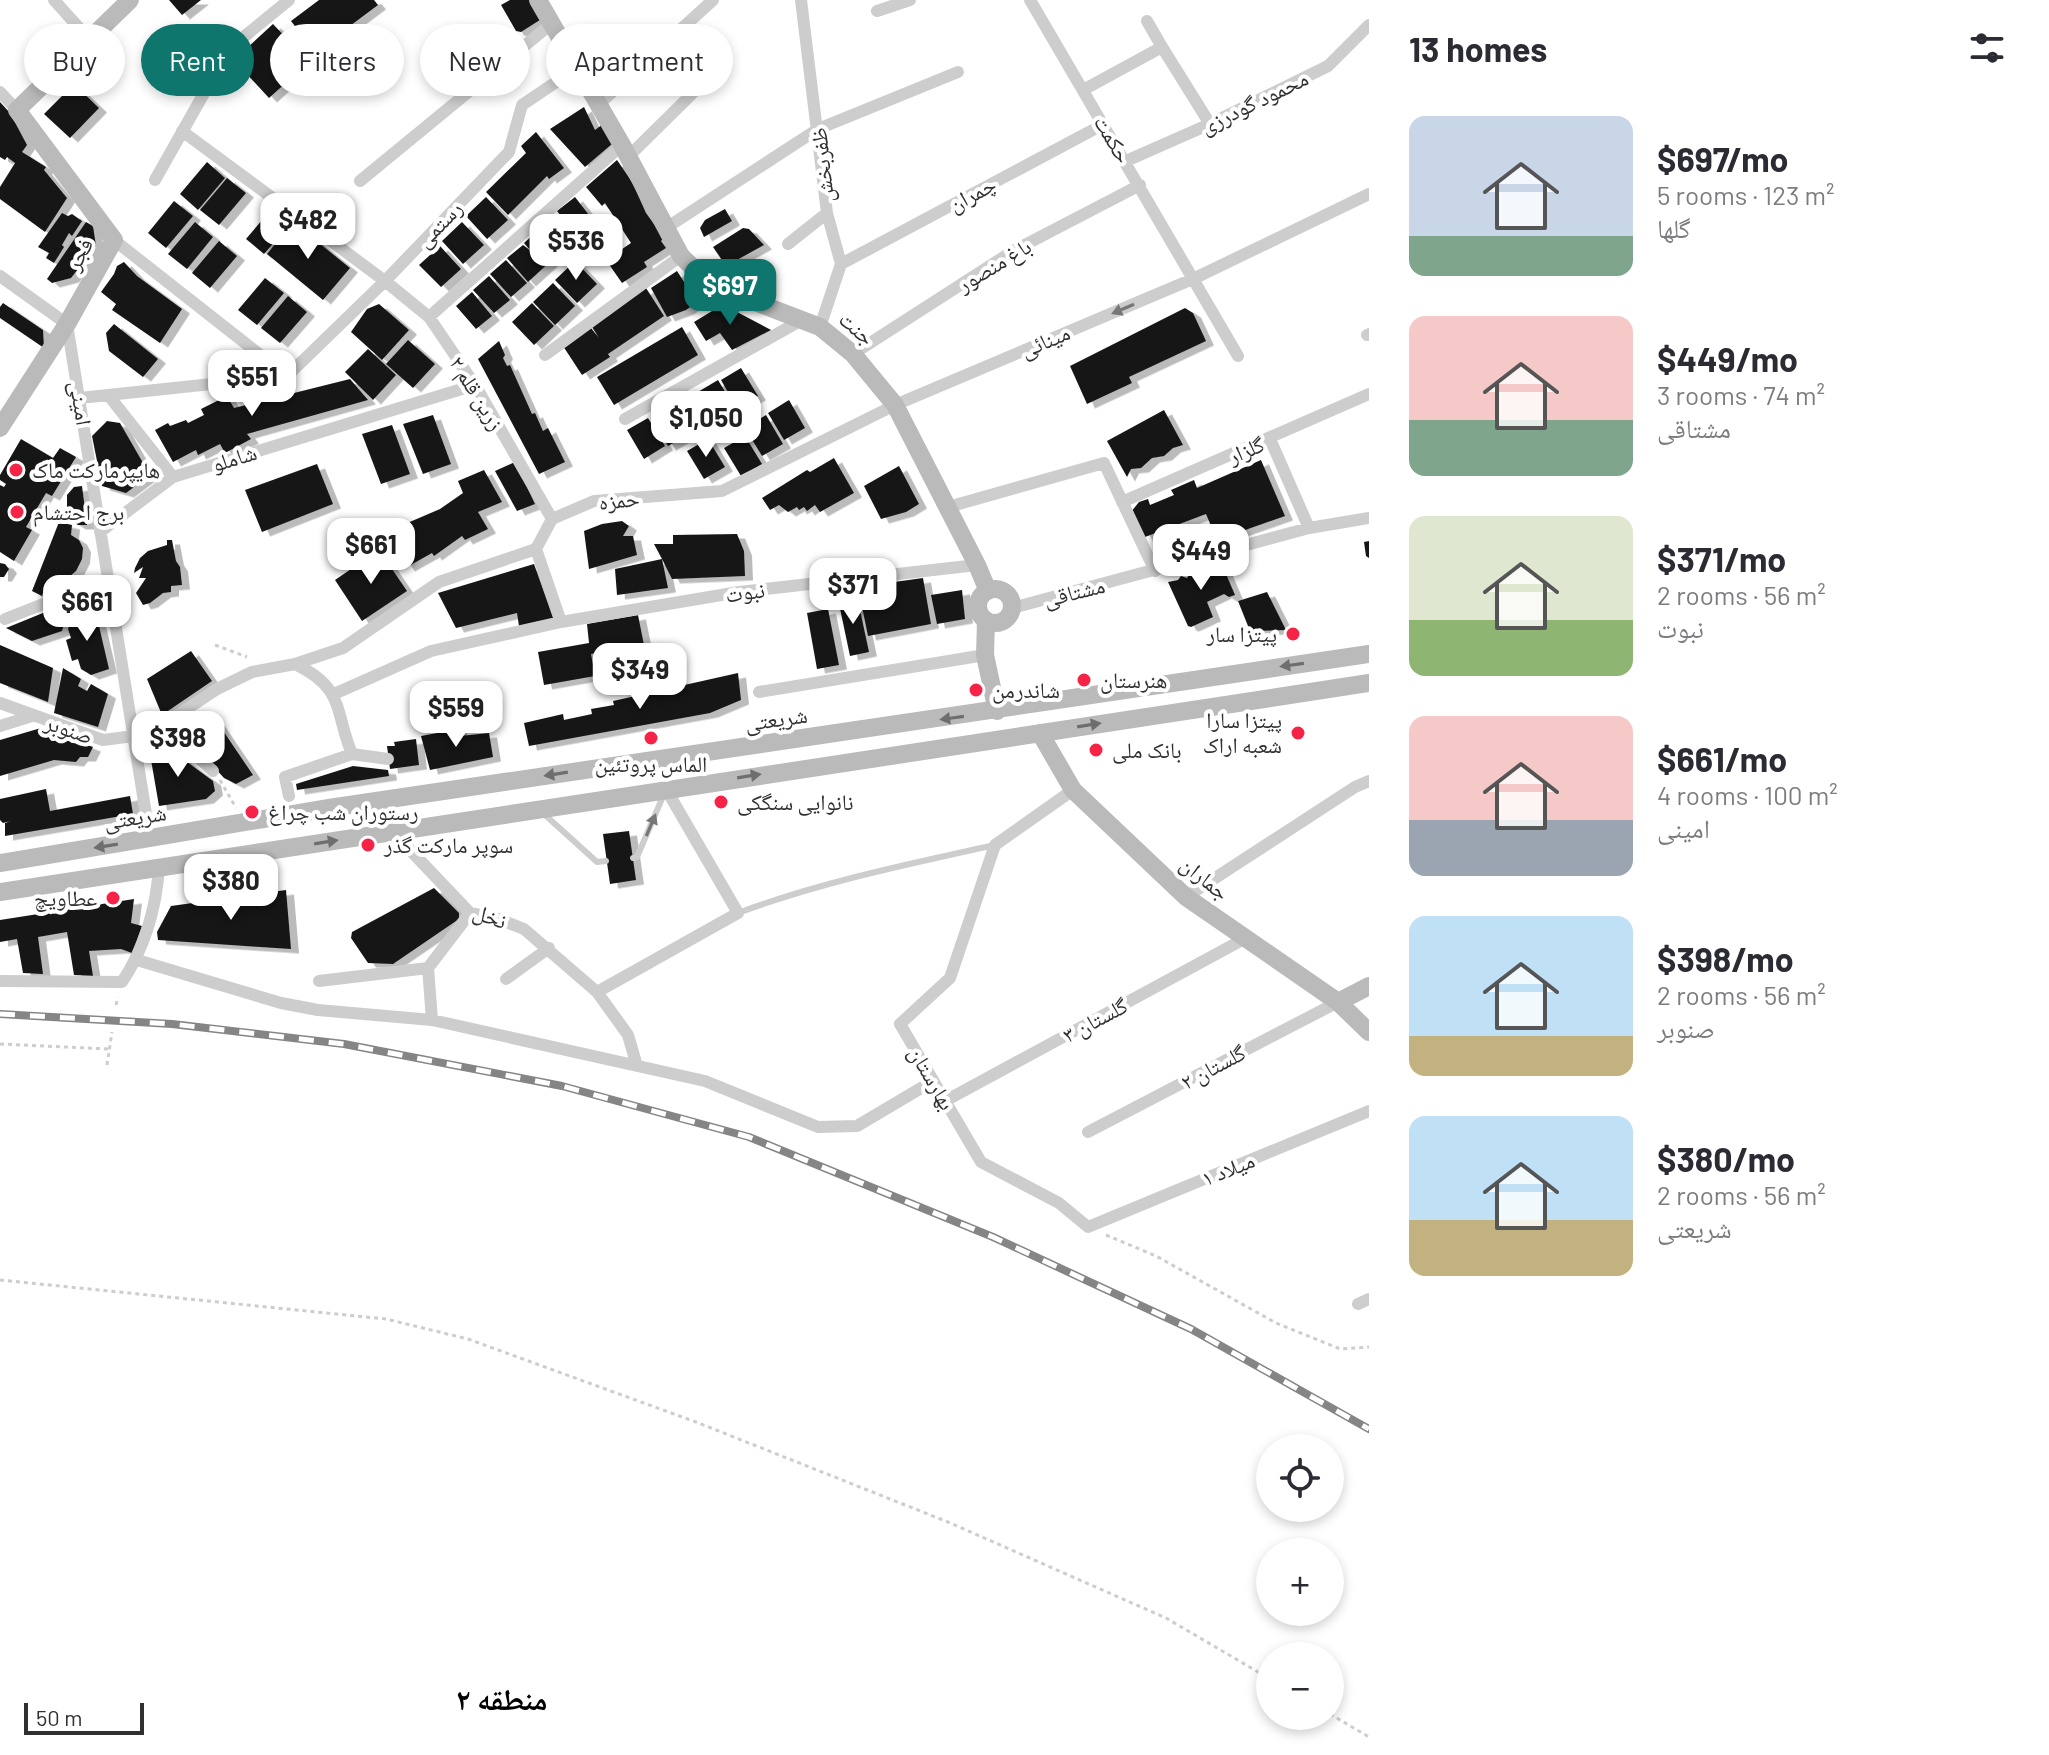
<!DOCTYPE html>
<html lang="en">
<head>
<meta charset="utf-8">
<style>
	body { margin:0; font-family:Barlow,"Noto Naskh Arabic",sans-serif; background:#f2f2f3; color:#2b2b33; height:100vh; display:flex; flex-direction:column; font-size:30px; white-space:nowrap }
	* { box-sizing:border-box; margin:0 }
	p { font-size:26px; color:#7c7c81 }
	.icon { flex:none; width:44px; height:44px; fill:none; stroke:currentColor; stroke-width:2; stroke-linecap:round; stroke-linejoin:round }
	.map { position:relative; flex:1; overflow:hidden }
	.drawer { display:flex; flex-direction:column; background:#fff; width:680px }
	.drawer>* { flex:none }
	.banner { position:absolute; left:24px; top:24px; width:760px; height:72px; display:flex; gap:16px }
	.tools { position:absolute; left:1256px; top:1434px; display:grid; gap:16px }
	.tools a { display:grid; place-items:center; width:88px; height:88px; border-radius:50%; background:#fff; box-shadow:0 4px 12px #0003; font-size:40px }
	.scale { position:absolute; left:24px; bottom:20px; width:120px; box-sizing:border-box; padding-left:8px; border:4px solid #303030; border-top:0; font-size:22px; line-height:28px; white-space:nowrap; color:#303030; -webkit-text-stroke:6px #fff; paint-order:stroke }
	.price { position:absolute; translate:-50% -68px; padding:0 18px; border-radius:16px; background:#fff; color:#222; font-size:26px; line-height:52px; filter:drop-shadow(0 2px 4px #0008) }
	.price::after { content:''; position:absolute; left:50%; top:48px; width:24px; height:18px; margin-left:-12px; background:inherit; clip-path:polygon(0 0,100% 0,50% 100%) }
	.price.selected { background:#0f766e; color:#fff }
	ul { padding:0; list-style:none }
	li { display:flex; align-items:center; gap:24px; height:200px; padding:0 40px }
	li span { display:grid; place-items:center; flex:none; width:224px; height:160px; border-radius:16px; color:#555 }
	li>.icon { margin-inline-start:auto }
	span .icon { width:96px; height:96px; fill:#fffc; stroke-width:1 }
	li b { font-size:34px }
	h2 { display:flex; justify-content:space-between; align-items:center; height:96px; padding:0 40px; font-size:34px }
	.tag { padding:0 28px; border-radius:36px; background:#fff; box-shadow:0 4px 12px #0003; font-size:28px; line-height:72px }
	.tag.selected { background:#0f766e; color:#fff }
	main { display:flex; flex:1; min-height:0 }
	.map>svg:first-child { display:block }
</style>
</head>
<body>
<main>
<div class="map">
<svg width="1369" height="1755" viewBox="0 0 1369 1755">
	<defs>
		<filter id="shadow"><feDropShadow dx="8" dy="4.5" stdDeviation="0" flood-color="#0004"/></filter>
	</defs>
	<rect width="100%" height="100%" fill="#fff"/>
	<!-- building -->
	<path fill="#171717" filter="url(#shadow)" d="M169,0H201L182,15Z
		M319,0H374L378,5L315,52L291,21Z
		M510,0H531L543,18L521,32L516,31L501,5Z
		M273,24L309,62L269,98L234,60Z
		M74,84L99,108L70,138L44,114Z
		M0,102L10,113L27,145L22,152L46,167L44,170L67,198L45,232L0,199V187L15,163L7,157L5,160L0,157Z
		M584,107L595,130L603,124L612,144L585,167L550,129Z
		M536,132L564,168L549,179L547,176L508,215L486,192L526,153L521,146Z
		M617,160L632,182L646,213L664,238L661,241L666,248L644,262L647,267L622,283L606,260L631,243L605,203L602,206L586,187Z
		M207,162L225,178L198,210L180,194Z
		M227,178L246,193L219,225L200,210Z
		M486,197L508,220L487,239L466,216Z
		M575,197L596,224L578,238L557,211Z
		M174,201L193,216L166,248L148,233Z
		M273,207L291,223L264,254L246,239Z
		M725,209L732,221L704,237L700,228L705,220Z
		M62,213L68,216L72,214L82,221L72,236L69,233L62,245L64,247L54,263L46,258L49,253L38,247Z
		M556,214L576,238L528,282L507,258L523,245L531,251L524,243Z
		M86,222L93,226L96,246L71,278L52,283L47,279Z
		M195,222L213,237L187,269L168,254Z
		M293,222L350,268L323,300L267,254Z
		M462,222L484,245L463,264L442,241Z
		M743,228L749,229L764,245L726,266L713,247Z
		M219,241L237,256L210,288L192,273Z
		M440,246L461,269L441,287L419,265Z
		M506,260L527,283L511,297L490,274Z
		M575,261L597,284L577,303L555,280Z
		M124,262L137,276L182,309L160,343L112,310L116,304L101,292L114,274L117,266Z
		M677,271L697,302L686,310L667,317L651,288Z
		M489,276L510,300L494,313L473,290Z
		M265,278L284,293L257,325L238,310Z
		M553,283L575,306L555,325L533,302Z
		M646,288L664,316L608,354L610,357L582,375L563,346L591,328L599,338L590,324Z
		M472,292L492,316L476,329L456,306Z
		M288,296L307,312L280,343L261,328Z
		M3,303L43,330L44,348L0,318V307Z
		M532,303L554,326L534,345L512,322Z
		M379,304L409,330L382,360L351,332L367,309Z
		M722,305L731,312H737L771,330L732,350L720,333L706,341L694,322Z
		M1185,308L1193,313L1206,341L1129,377L1132,383L1087,404L1070,366Z
		M114,324L158,359L143,377L109,351L106,333Z
		M682,327L698,355L614,405L597,377Z
		M408,340L435,364L413,388L386,364Z
		M499,341L505,355L503,358L507,366L510,365L532,414L535,413L543,431L548,428L565,462L539,474L478,359Z
		M368,349L396,375L373,400L345,372Z
		M741,368L758,396L737,408L721,380Z
		M350,379L368,400L247,434L251,439L225,453L220,444L198,455L196,450L173,462L155,430L168,423L170,426L186,420L188,423L204,415L201,409L227,396L234,408Z
		M718,380L735,408L693,433L676,405Z
		M789,400L805,428L784,440L768,413Z
		M672,406L689,434L668,446L651,418Z
		M1164,410L1183,445L1173,448L1164,456L1152,458L1141,468L1131,469L1127,477L1107,441Z
		M433,415L451,464L423,474L403,424Z
		M766,415L783,444L762,456L745,428Z
		M648,418L665,446L644,459L627,430Z
		M107,421L120,423L150,475L126,493L102,486L92,436Z
		M392,425L410,474L381,484L362,434Z
		M745,436L762,464L741,476L724,448Z
		M21,439L53,458L60,448L76,457L52,496L46,493L26,527L32,530L14,561L0,552V485L4,487L6,484L0,480V475Z
		M708,439L725,467L704,479L687,451Z
		M834,458L854,493L820,512L815,505L807,511L804,507L799,510L797,507L788,512L779,505L770,510L762,498L807,470L810,472Z
		M1261,460L1285,516L1217,540L1206,514L1145,537L1131,512L1139,502L1148,499L1150,505L1174,495L1171,490L1194,480L1197,488Z
		M515,462L535,504L517,511L495,471Z
		M317,464L333,504L262,532L245,490Z
		M899,466L919,504L906,512L881,519L864,486Z
		M484,470L502,502L478,512L488,529L465,540L462,536L434,556L432,553L407,567L384,533L440,509L463,493L458,481Z
		M82,486L87,525H78L67,518V495L74,487Z
		M622,521L629,526L623,536H633L637,555L589,569L584,531L602,524Z
		M59,522L72,525L71,535L79,540L83,548L82,559L76,571L62,583L45,586L42,596L32,591Z
		M737,534L744,551L745,576L672,579L662,559L668,588L617,595L615,569L662,559L654,544H673V535Z
		M167,540H172L176,561L180,567L182,585L171,586V592L163,593L150,603L143,605L136,593L146,578H139L143,567L134,573L135,568L140,558L148,551L167,545Z
		M1369,541V558L1366,556L1364,542Z
		M379,550L407,591L362,621L335,580Z
		M1220,560L1235,595L1229,597L1224,594L1207,602L1213,617L1191,627L1188,626L1168,582L1178,580L1181,576L1187,578L1190,573L1196,574V570Z
		M0,563L5,564L9,569L4,577H0Z
		M534,564L553,618L519,626L517,613L456,628L438,593Z
		M923,578L931,624L868,636L858,587Z
		M962,590L965,619L937,624L931,595Z
		M1267,592L1286,630L1250,631L1238,601Z
		M857,596L869,652L850,656L838,599Z
		M70,602L62,631L32,641L6,628Z
		M95,609L109,669L91,675L81,669L78,659L72,661L66,640L71,638L68,629L73,615Z
		M828,609L839,665L817,669L807,613Z
		M638,615L644,645L591,654L595,676L544,685L538,652L589,643L587,624Z
		M0,645L53,668L48,702L0,683Z
		M191,651L212,681L162,715L147,679Z
		M63,668L81,679L78,686L87,691L91,684L108,694L98,727L54,713Z
		M738,673L741,700L710,713L529,746L524,723L563,714L564,720L592,714L591,709L614,705L613,701Z
		M211,713L253,775L236,784L224,778L202,754L176,739Z
		M41,728L93,747L88,757H80L76,762L54,760L0,776V740Z
		M459,729L460,736L489,733L493,757L430,770L421,736Z
		M416,739L419,765L390,769L387,746H395L394,742Z
		M155,747L172,751L213,781L215,791L206,799L159,806L150,754Z
		M353,766L388,770L389,776L297,790L296,784Z
		M46,789L50,811L130,796L133,814L5,836V823L11,821L3,823L0,820V799Z
		M629,831L636,880L610,884L603,834Z
		M434,888L459,913V919L393,964L368,963L351,938L352,932Z
		M286,890L291,949L158,940L157,932L171,906Z
		M134,899L131,923L142,926L132,953L121,949L89,951L93,976L74,975L67,932L38,937L43,974L23,973L17,939L0,942V920Z"/>
	<g fill="none" stroke-linecap="round" stroke-linejoin="round">
		<!-- path -->
		<path stroke="#cdcdcd" stroke-width="3" stroke-dasharray="4 4" stroke-linecap="butt" d="M215,645L247,657
			M220,780L236,808
			M116,1005L118,997
			M0,1044L109,1049
			M107,1065L112,1032
			M1106,1235L1156,1256L1276,1323L1340,1349L1369,1347
			M0,1280L386,1319L468,1339L696,1422L948,1522L1166,1618L1270,1679
			M1330,1714L1369,1737"/>
		<!-- lane -->
		<path stroke="#cdcdcd" stroke-width="6" d="M544,814L597,862L606,861
			M633,858L637,857L664,794
			M738,913C821,882 909,864 995,845"/>
		<!-- street -->
		<path stroke="#cdcdcd" stroke-width="12" d="M54,0L89,39
			M801,0L827,213L841,264L820,327
			M1030,0L1238,356
			M877,11L910,0
			M1147,21L1162,47
			M1083,90L1162,47L1210,124
			M0,92L17,110
			M599,104L713,0
			M182,131L385,281L429,317L475,385L552,519
			M629,156L711,75
			M1126,161L1210,124L1328,66L1369,25
			M155,180L229,49L289,0
			M360,181L551,24
			M666,228L818,129L958,72
			M114,240L287,376
			M788,244L827,213
			M841,264L1104,124
			M0,276L67,324L146,814
			M429,317L622,145
			M1367,335L1369,334
			M853,354L1013,251L1140,185
			M545,355L681,256
			M287,376L385,281L509,152L522,105L577,68
			M109,396L173,477
			M80,398L287,376
			M625,419L800,321
			M1270,439L1309,528
			M1122,502L1369,394
			M948,507L1104,463L1155,571
			M100,532L173,477L475,385
			M536,549L561,622
			M1012,608L1309,528L1369,518
			M5,619L107,579
			M759,692L985,655
			M334,694L431,651L561,622L739,592L977,565
			M0,703L103,740L149,734L198,757L213,771
			M0,726L32,716
			M149,734L217,689L252,672L295,664L343,648L439,582L536,549L552,519L594,501L722,491L895,405L1195,278L1369,194
			M352,754L388,759
			M1073,790L995,845L950,978L900,1024L981,1162L1059,1203L1088,1227L1369,1111
			M289,796L285,777L352,754C334,710 345,688 295,664
			M392,831L470,913L496,918L524,929L597,992L628,1035L637,1066
			M1186,897L1355,787L1369,781
			M137,960L281,1003L318,1010L432,1020L705,1081L818,1127L857,1126L933,1081
			M506,979L549,948
			M0,981L122,982C144,949 156,908 159,868
			M319,981L428,968
			M597,992L738,913L666,789
			M432,1020L428,968L470,913
			M945,1101L1244,939
			M1088,1132L1338,1002
			M1358,1304L1369,1299"/>
		<!-- secondary -->
		<path stroke="#bababa" stroke-width="18" d="M538,0L622,145L681,256L711,285L820,327L853,354L895,405L977,565L988,591
			M0,428L67,324L114,240L17,110L130,0
			M978 606a17 17 0 1 1 34 0a17 17 0 1 1-34 0Z
			M986,620L985,655L997,711
			M1040,733L1073,790L1186,897L1338,1002L1369,1032
			M0,863L329,808L1369,654
			M0,892L1369,683
			M1338,1002L1369,986"/>
		<defs>
			<path id="rail" d="M0,1014L172,1024L344,1044L562,1086L749,1137L993,1237L1191,1329L1369,1429"/>
		</defs>
		<!-- rail casing -->
		<use href="#rail" stroke="#858585" stroke-width="8"/>
		<!-- rail -->
		<use href="#rail" stroke="#fff" stroke-width="5" stroke-dasharray="15" stroke-linecap="butt"/>
	</g>
	<!-- one-way arrows -->
	<defs><path id="oneway-solid" d="M-6-.8H1V-3.2L6.5 0L1 3.2V.8H-6Z" transform="scale(2)"/></defs>
	<g fill="#777">
		<use href="#oneway-solid" transform="translate(1123 309) rotate(157)"/>
		<use href="#oneway-solid" transform="translate(651 825) rotate(-67)"/>
	</g>
	<g fill="#6e6e6e">
		<use href="#oneway-solid" transform="translate(1292 665) rotate(172)"/>
		<use href="#oneway-solid" transform="translate(952 718) rotate(172)"/>
		<use href="#oneway-solid" transform="translate(1089 725) rotate(-9)"/>
		<use href="#oneway-solid" transform="translate(556 774) rotate(171)"/>
		<use href="#oneway-solid" transform="translate(749 776) rotate(-9)"/>
		<use href="#oneway-solid" transform="translate(326 842) rotate(-9)"/>
		<use href="#oneway-solid" transform="translate(106 846) rotate(171)"/>
	</g>
	<!-- markers -->
	<g fill="#f62346" stroke="#fff" stroke-width="3">
		<circle cx="16" cy="470" r="8"/>
		<circle cx="17" cy="512" r="8"/>
		<circle cx="1293" cy="634" r="8"/>
		<circle cx="1084" cy="680" r="8"/>
		<circle cx="976" cy="690" r="8"/>
		<circle cx="1298" cy="733" r="8"/>
		<circle cx="651" cy="738" r="8"/>
		<circle cx="1096" cy="750" r="8"/>
		<circle cx="721" cy="802" r="8"/>
		<circle cx="252" cy="812" r="8"/>
		<circle cx="368" cy="845" r="8"/>
		<circle cx="113" cy="898" r="8"/>
	</g>
	<g text-anchor="middle" stroke-width="8" stroke-linejoin="round" paint-order="stroke">
		<!-- street labels -->
		<g font-size="22" fill="#303030" stroke="#fff">
			<text transform="translate(1254 102) rotate(-26)" y="8">محمود گودرزی</text>
			<text transform="translate(1113 139) rotate(59)" y="8">حکمت</text>
			<text transform="translate(822 165) rotate(-96)" y="8">ظفربخش</text>
			<text transform="translate(972 194) rotate(-28)" y="8">چمران</text>
			<text transform="translate(439 224) rotate(-46)" y="8">رستمی</text>
			<text transform="translate(79 254) rotate(-61)" y="8">فجر</text>
			<text transform="translate(994 265) rotate(-31)" y="8">باغ منصور</text>
			<text transform="translate(857 328) rotate(41)" y="8">جنت</text>
			<text transform="translate(1045 341) rotate(-23)" y="8">مینائی</text>
			<text transform="translate(477 393) rotate(58)" y="8">زرین قلم ۲</text>
			<text transform="translate(81 403) rotate(81)" y="8">امینی</text>
			<text transform="translate(1246 450) rotate(-23)" y="8">گلزار</text>
			<text transform="translate(234 458) rotate(-17)" y="8">شاملو</text>
			<text transform="translate(619 500) rotate(-6)" y="8">حمزه</text>
			<text transform="translate(745 592) rotate(-8)" y="8">نبوت</text>
			<text transform="translate(1074 592) rotate(-14)" y="8">مشتاقی</text>
			<text transform="translate(776 719) rotate(-8)" y="8">شریعتی</text>
			<text transform="translate(69 729) rotate(19)" y="8">صنوبر</text>
			<text transform="translate(135 817) rotate(-9)" y="8">شریعتی</text>
			<text transform="translate(1205 878) rotate(39)" y="8">جماران</text>
			<text transform="translate(490 916) rotate(20)" y="8">نخل</text>
			<text transform="translate(1095 1020) rotate(-28)" y="8">گلستان ۳</text>
			<text transform="translate(1213 1067) rotate(-28)" y="8">گلستان ۲</text>
			<text transform="translate(932 1078) rotate(60)" y="8">بهارستان</text>
			<text transform="translate(1228 1169) rotate(-22)" y="8">میلاد ۱</text>
		</g>
		<!-- poi labels -->
		<g font-size="22" fill="#303030" stroke="#fff" text-anchor="start">
			<text x="32" y="478">هایپرمارکت ماک</text>
			<text x="33" y="520">برج احتشام</text>
			<text x="1277" y="642" text-anchor="end">پیتزا سار</text>
			<text x="1100" y="688">هنرستان</text>
			<text x="992" y="698">شاندرمن</text>
			<text x="1282" y="728" text-anchor="end">پیتزا سارا<tspan x="1282" dy="25">شعبه اراک</tspan></text>
			<text x="1112" y="758">بانک ملی</text>
			<text x="651" y="772" text-anchor="middle">الماس پروتئین</text>
			<text x="737" y="810">نانوایی سنگکی</text>
			<text x="268" y="820">رستوران شب چراغ</text>
			<text x="384" y="853">سوپر مارکت گذر</text>
			<text x="97" y="906" text-anchor="end">عطاویچ</text>
		</g>
		<!-- district labels -->
		<g font-size="30" font-weight="bold" fill="#000" stroke="#fff">
			<text x="502" y="1710">منطقه ۲</text>
		</g>
	</g>
</svg>
<div class="tools">
<a><svg class="icon" aria-label="locate" viewBox="0 0 24 24"><circle cx="12" cy="12" r="6"/><path d="M12 2v4M12 18v4M2 12h4M18 12h4"/></svg></a>
<a>+</a>
<a>−</a>
</div>
<div class="scale">50 m</div>
<b class="price" style="left:308px;top:261px">$482</b>
<b class="price" style="left:576px;top:282px">$536</b>
<b class="price selected" style="left:730px;top:327px">$697</b>
<b class="price" style="left:252px;top:418px">$551</b>
<b class="price" style="left:706px;top:459px">$1,050</b>
<b class="price" style="left:371px;top:586px">$661</b>
<b class="price" style="left:1201px;top:592px">$449</b>
<b class="price" style="left:853px;top:626px">$371</b>
<b class="price" style="left:87px;top:643px">$661</b>
<b class="price" style="left:640px;top:711px">$349</b>
<b class="price" style="left:456px;top:749px">$559</b>
<b class="price" style="left:178px;top:779px">$398</b>
<b class="price" style="left:231px;top:922px">$380</b>
<div class="banner">
<a class="tag">Buy</a>
<a class="tag selected">Rent</a>
<a class="tag">Filters</a>
<a class="tag">New</a>
<a class="tag">Apartment</a>
</div>
</div>
<section class="drawer">
<h2>13 homes<svg class="icon" aria-label="filters" viewBox="0 0 24 24"><path d="M4 7h16M4 17h16"/><circle cx="9" cy="7" r="2"/><circle cx="15" cy="17" r="2"/></svg></h2>
<ul>
<li><span style="background:linear-gradient(#c9d6e8 75%,#7fa58c 0)"><svg class="icon" aria-label="home" viewBox="0 0 24 24"><path d="M3 11l9-7 9 7M6 9v11h12V9"/></svg></span><div><b>$697/mo</b><p>5 rooms · 123 m²</p><p>گلها</p></div></li>
<li><span style="background:linear-gradient(#f6c9c9 65%,#7fa58c 0)"><svg class="icon" aria-label="home" viewBox="0 0 24 24"><path d="M3 11l9-7 9 7M6 9v11h12V9"/></svg></span><div><b>$449/mo</b><p>3 rooms · 74 m²</p><p>مشتاقی</p></div></li>
<li><span style="background:linear-gradient(#dfe7d0 65%,#8fb573 0)"><svg class="icon" aria-label="home" viewBox="0 0 24 24"><path d="M3 11l9-7 9 7M6 9v11h12V9"/></svg></span><div><b>$371/mo</b><p>2 rooms · 56 m²</p><p>نبوت</p></div></li>
<li><span style="background:linear-gradient(#f6c9c9 65%,#9aa5b1 0)"><svg class="icon" aria-label="home" viewBox="0 0 24 24"><path d="M3 11l9-7 9 7M6 9v11h12V9"/></svg></span><div><b>$661/mo</b><p>4 rooms · 100 m²</p><p>امینی</p></div></li>
<li><span style="background:linear-gradient(#bfe0f5 75%,#c2b280 0)"><svg class="icon" aria-label="home" viewBox="0 0 24 24"><path d="M3 11l9-7 9 7M6 9v11h12V9"/></svg></span><div><b>$398/mo</b><p>2 rooms · 56 m²</p><p>صنوبر</p></div></li>
<li><span style="background:linear-gradient(#bfe0f5 65%,#c2b280 0)"><svg class="icon" aria-label="home" viewBox="0 0 24 24"><path d="M3 11l9-7 9 7M6 9v11h12V9"/></svg></span><div><b>$380/mo</b><p>2 rooms · 56 m²</p><p>شریعتی</p></div></li>
</ul>
</section>
</main>
</body>
</html>
